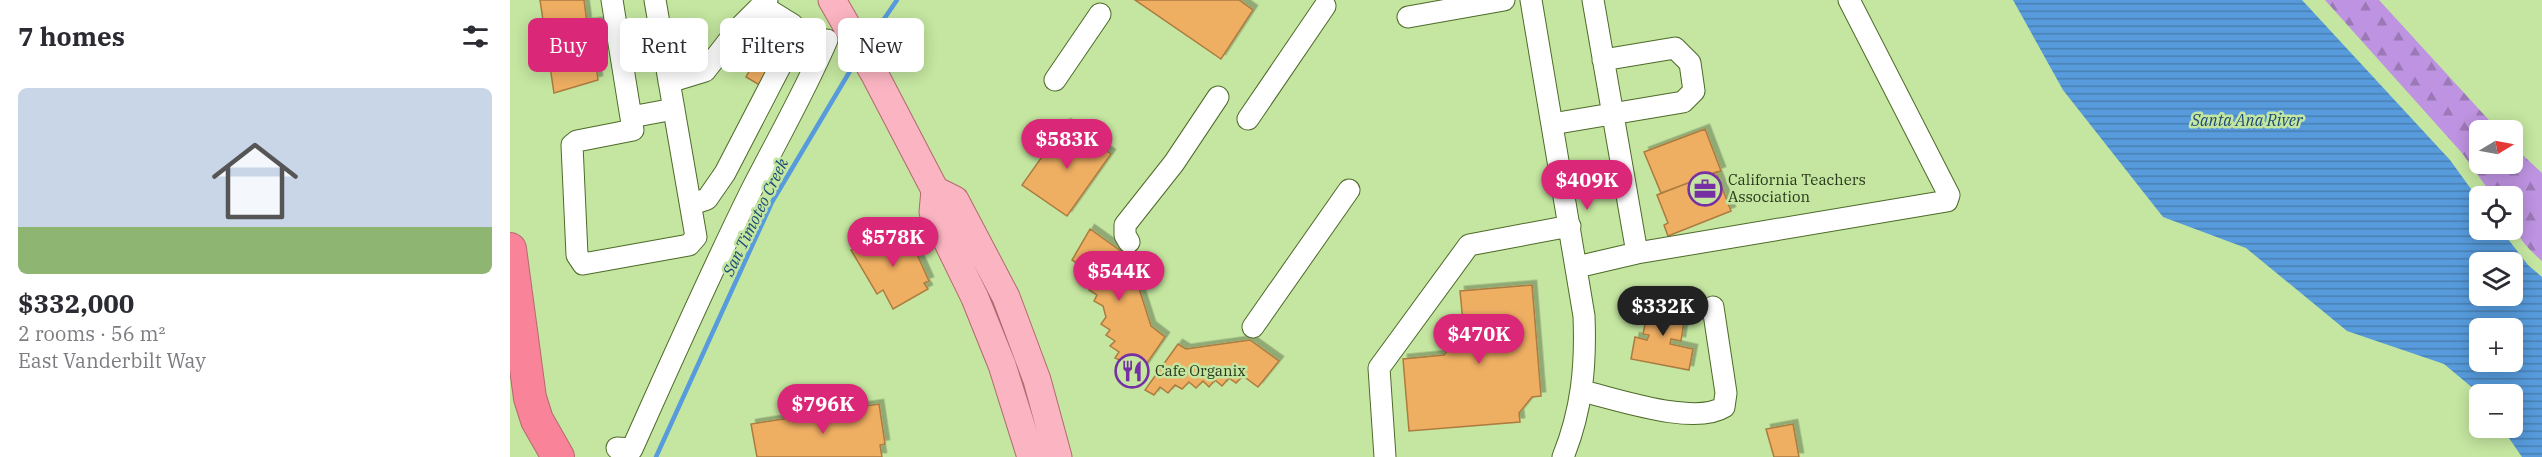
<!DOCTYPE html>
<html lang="en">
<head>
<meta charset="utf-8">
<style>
	body { margin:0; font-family:"IBM Plex Serif",serif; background:#f2f2f3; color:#2b2b33; height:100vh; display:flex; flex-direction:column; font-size:22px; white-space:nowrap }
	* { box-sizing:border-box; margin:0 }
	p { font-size:20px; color:#7c7c81 }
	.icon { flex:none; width:33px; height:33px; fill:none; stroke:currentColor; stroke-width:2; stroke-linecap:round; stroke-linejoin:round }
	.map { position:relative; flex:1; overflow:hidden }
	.panel { display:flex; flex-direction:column; background:#fff; width:510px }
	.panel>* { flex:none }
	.hud { position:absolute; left:18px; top:18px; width:570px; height:54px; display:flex; gap:12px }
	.needle { width:39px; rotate:80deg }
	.tools { position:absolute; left:1959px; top:120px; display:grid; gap:12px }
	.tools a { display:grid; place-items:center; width:54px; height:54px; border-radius:9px; background:#fff; box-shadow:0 3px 15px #0003; font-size:30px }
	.price { position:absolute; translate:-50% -51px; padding:0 14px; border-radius:21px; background:#db2777; color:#fff; font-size:20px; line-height:39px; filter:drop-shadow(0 2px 3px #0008) }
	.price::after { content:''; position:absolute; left:50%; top:36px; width:18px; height:14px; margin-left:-9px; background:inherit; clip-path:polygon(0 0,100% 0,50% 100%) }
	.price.active { background:#222; color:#fff }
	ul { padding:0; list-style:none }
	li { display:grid; align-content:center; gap:12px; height:318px; padding:0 18px }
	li+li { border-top:2px solid #e1e1e2 }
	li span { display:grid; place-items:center; height:186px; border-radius:9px; color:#555 }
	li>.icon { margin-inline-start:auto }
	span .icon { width:108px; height:108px; fill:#fffc; stroke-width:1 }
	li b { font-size:26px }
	h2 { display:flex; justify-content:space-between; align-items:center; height:72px; padding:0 18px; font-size:26px }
	.tag { padding:0 21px; border-radius:9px; background:#fff; box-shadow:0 3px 15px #0003; font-size:21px; line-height:54px }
	.tag.active { background:#db2777; color:#fff }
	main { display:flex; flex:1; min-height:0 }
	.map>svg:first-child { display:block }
</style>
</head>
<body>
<main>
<section class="panel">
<h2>7 homes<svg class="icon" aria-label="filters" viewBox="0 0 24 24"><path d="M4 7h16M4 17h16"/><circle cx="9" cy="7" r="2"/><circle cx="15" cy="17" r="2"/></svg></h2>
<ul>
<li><span style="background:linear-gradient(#c9d6e8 75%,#8fb573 0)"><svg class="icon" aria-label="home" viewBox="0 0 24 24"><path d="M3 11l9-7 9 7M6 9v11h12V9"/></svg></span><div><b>$332,000</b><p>2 rooms · 56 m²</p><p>East Vanderbilt Way</p></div></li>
</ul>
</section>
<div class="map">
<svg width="2032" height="457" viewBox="0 0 2032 457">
	<defs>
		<pattern id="forest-firs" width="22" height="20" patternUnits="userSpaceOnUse" patternTransform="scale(1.5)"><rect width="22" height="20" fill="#be93e1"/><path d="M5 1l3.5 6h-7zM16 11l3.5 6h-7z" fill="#9b79b6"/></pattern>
		<pattern id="water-rules" width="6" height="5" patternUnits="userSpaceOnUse" patternTransform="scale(1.5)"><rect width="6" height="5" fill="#579bdc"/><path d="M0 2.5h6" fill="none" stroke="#487fb2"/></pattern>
		<filter id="shadow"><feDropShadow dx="4.5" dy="-4.5" stdDeviation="0" flood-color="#0004"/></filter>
	</defs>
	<rect width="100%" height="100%" fill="#c4e6a0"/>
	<!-- forest -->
	<path fill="url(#forest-firs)" d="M1815,0H1869L1988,130H1970V164H2002L2003,146L2032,173V261C2007,239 2002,229 2002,196H1983L1952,153Z"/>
	<!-- water -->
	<path fill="url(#water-rules)" fill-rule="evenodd" d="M1503,0H1792L1940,160L1969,200L1970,230H1991L2018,265L2032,277V457H2012L1992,428H2002V394H1970L1934,364L1837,331L1736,248L1653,217L1553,90ZM1970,262H2002V296H1970ZM1970,328H2002V362H1970Z"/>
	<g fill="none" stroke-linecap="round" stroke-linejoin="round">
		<!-- stream -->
		<path stroke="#579bdc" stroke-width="4.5" d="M357,44L387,0
			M146,457L262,202L346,61"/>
	</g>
	<!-- building -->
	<path fill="#efaf64" stroke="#ac7b3f" stroke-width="1.5" filter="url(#shadow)" d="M30,0H74L77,23L93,21L97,39L83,43L88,80L44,93Z
		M625,0H729L743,10L711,59Z
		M262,30L279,39L253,87L236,77Z
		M556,123L601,154L557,216L512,185Z
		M1195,129L1211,171L1206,172L1221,211L1158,236L1154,225L1158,223L1147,195L1151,193L1134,152Z
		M1195,129L1211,171L1151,193L1134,152Z
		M1206,172L1221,211L1158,236L1154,225L1158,223L1147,195Z
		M580,229L619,257L641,326L655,337L626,379L610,369L614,362L605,358L609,352L600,346L605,341L596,335L600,330L591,324L596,317L593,306L584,301L587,295L579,290L583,283L575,278L579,271L562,260Z
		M397,232L419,281L414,283L418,289L383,309L373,290L367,294L341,250L367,234L373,244Z
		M1022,285L1031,396L1022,397L1009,413L1010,422L899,431L893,359L934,355L954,333L950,291Z
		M1140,300L1176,308L1171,341L1161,339L1160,344L1183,349L1179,370L1121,359L1125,337L1137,340L1139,335L1133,334Z
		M740,340L769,361L748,387L733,376L726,383L719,378L712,386L705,380L699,387L693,381L686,388L679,382L672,389L665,385L658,393L650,387L644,395L635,390L668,344L676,349Z
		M369,404L375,444L370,445L372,457H247L241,424Z
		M1283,424L1289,457H1264L1256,429Z"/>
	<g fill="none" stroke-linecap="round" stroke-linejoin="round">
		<defs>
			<path id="minor" d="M102,0L123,130L67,141L62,145L67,255L73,264L179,245L186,237L145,0
				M1021,0L1074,316C1076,366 1072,410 1053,457
				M1083,0L1127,253
				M898,17L994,0
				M545,80L590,14
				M159,82L195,71L227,30L257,0
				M121,117L164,109
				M738,119L815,6
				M1042,124L1173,102L1184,91L1180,63L1165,48L1093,60
				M182,204L197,199L215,173L286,36L283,25L251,5
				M619,242L615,235V225L664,163L708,97
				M1067,267L1127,253L1437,201L1439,195L1339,0
				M743,327L839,190
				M1072,391C1107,399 1184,426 1214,407L1216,393L1203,307
				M107,448L122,449C161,362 199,276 241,191C267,140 294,93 317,40
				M875,457L869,368L959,245L1060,226"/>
			<path id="major" d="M322,0L365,75L425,190L423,212L465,298L492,365L521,457
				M425,190L445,200L496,297L527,380L548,457"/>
			<path id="highway" d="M0,249L20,398L27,420L48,457"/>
		</defs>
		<!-- minor casing -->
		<use href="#minor" stroke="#4e6a29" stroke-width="23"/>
		<!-- major casing -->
		<use href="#major" stroke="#b1696e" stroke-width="29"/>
		<!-- highway casing -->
		<use href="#highway" stroke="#b1696e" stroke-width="34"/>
		<!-- minor -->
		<use href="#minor" stroke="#fff" stroke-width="21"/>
		<!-- major -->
		<use href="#major" stroke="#fbb5c2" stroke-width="27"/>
		<!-- highway -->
		<use href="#highway" stroke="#f9849a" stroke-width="32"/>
	</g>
	<!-- icons -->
	<defs>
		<symbol id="office-ring" viewBox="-11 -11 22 22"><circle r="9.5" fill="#c4e6a0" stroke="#7730a3" stroke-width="1.5"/><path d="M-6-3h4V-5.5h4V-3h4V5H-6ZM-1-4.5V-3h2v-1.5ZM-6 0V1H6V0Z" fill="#7730a3"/></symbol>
		<symbol id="restaurant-ring" viewBox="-11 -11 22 22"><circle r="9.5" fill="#c4e6a0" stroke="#7730a3" stroke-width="1.5"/><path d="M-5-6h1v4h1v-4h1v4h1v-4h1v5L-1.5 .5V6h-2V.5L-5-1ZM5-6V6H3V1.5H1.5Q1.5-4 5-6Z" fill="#7730a3"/></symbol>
	</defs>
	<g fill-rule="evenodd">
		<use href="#office-ring" x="1176" y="170" width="38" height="38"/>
		<use href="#restaurant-ring" x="603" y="352" width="38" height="38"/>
	</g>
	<g text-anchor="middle" stroke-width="5" stroke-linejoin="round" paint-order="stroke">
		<!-- poi labels -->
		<g font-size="15" fill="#2b381c" stroke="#c4e6a0" text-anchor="start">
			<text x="1218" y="185">California Teachers<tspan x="1218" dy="17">Association</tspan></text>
			<text x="645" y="376">Cafe Organix</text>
		</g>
		<!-- water labels -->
		<g font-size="16" font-style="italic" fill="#1a4a76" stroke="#c4e6a0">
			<text x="1737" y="126">Santa Ana River</text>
			<text transform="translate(245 217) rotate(-64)" y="6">San Timoteo Creek</text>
		</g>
	</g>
</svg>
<div class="tools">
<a><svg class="needle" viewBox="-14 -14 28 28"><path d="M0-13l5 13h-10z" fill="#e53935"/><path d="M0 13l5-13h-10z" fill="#7c7c81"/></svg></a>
<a><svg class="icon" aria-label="locate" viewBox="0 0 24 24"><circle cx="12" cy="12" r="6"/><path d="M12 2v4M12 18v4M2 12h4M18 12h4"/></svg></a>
<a><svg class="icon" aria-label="layers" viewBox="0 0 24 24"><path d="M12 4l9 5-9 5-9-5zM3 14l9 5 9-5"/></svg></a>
<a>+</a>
<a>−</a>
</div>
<b class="price" style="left:557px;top:170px">$583K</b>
<b class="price" style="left:1077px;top:211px">$409K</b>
<b class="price" style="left:383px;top:268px">$578K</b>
<b class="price" style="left:609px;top:302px">$544K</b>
<b class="price active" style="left:1153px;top:337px">$332K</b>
<b class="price" style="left:969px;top:365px">$470K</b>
<b class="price" style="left:313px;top:435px">$796K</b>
<div class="hud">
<a class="tag active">Buy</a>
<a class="tag">Rent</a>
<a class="tag">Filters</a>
<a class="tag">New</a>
</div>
</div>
</main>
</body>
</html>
